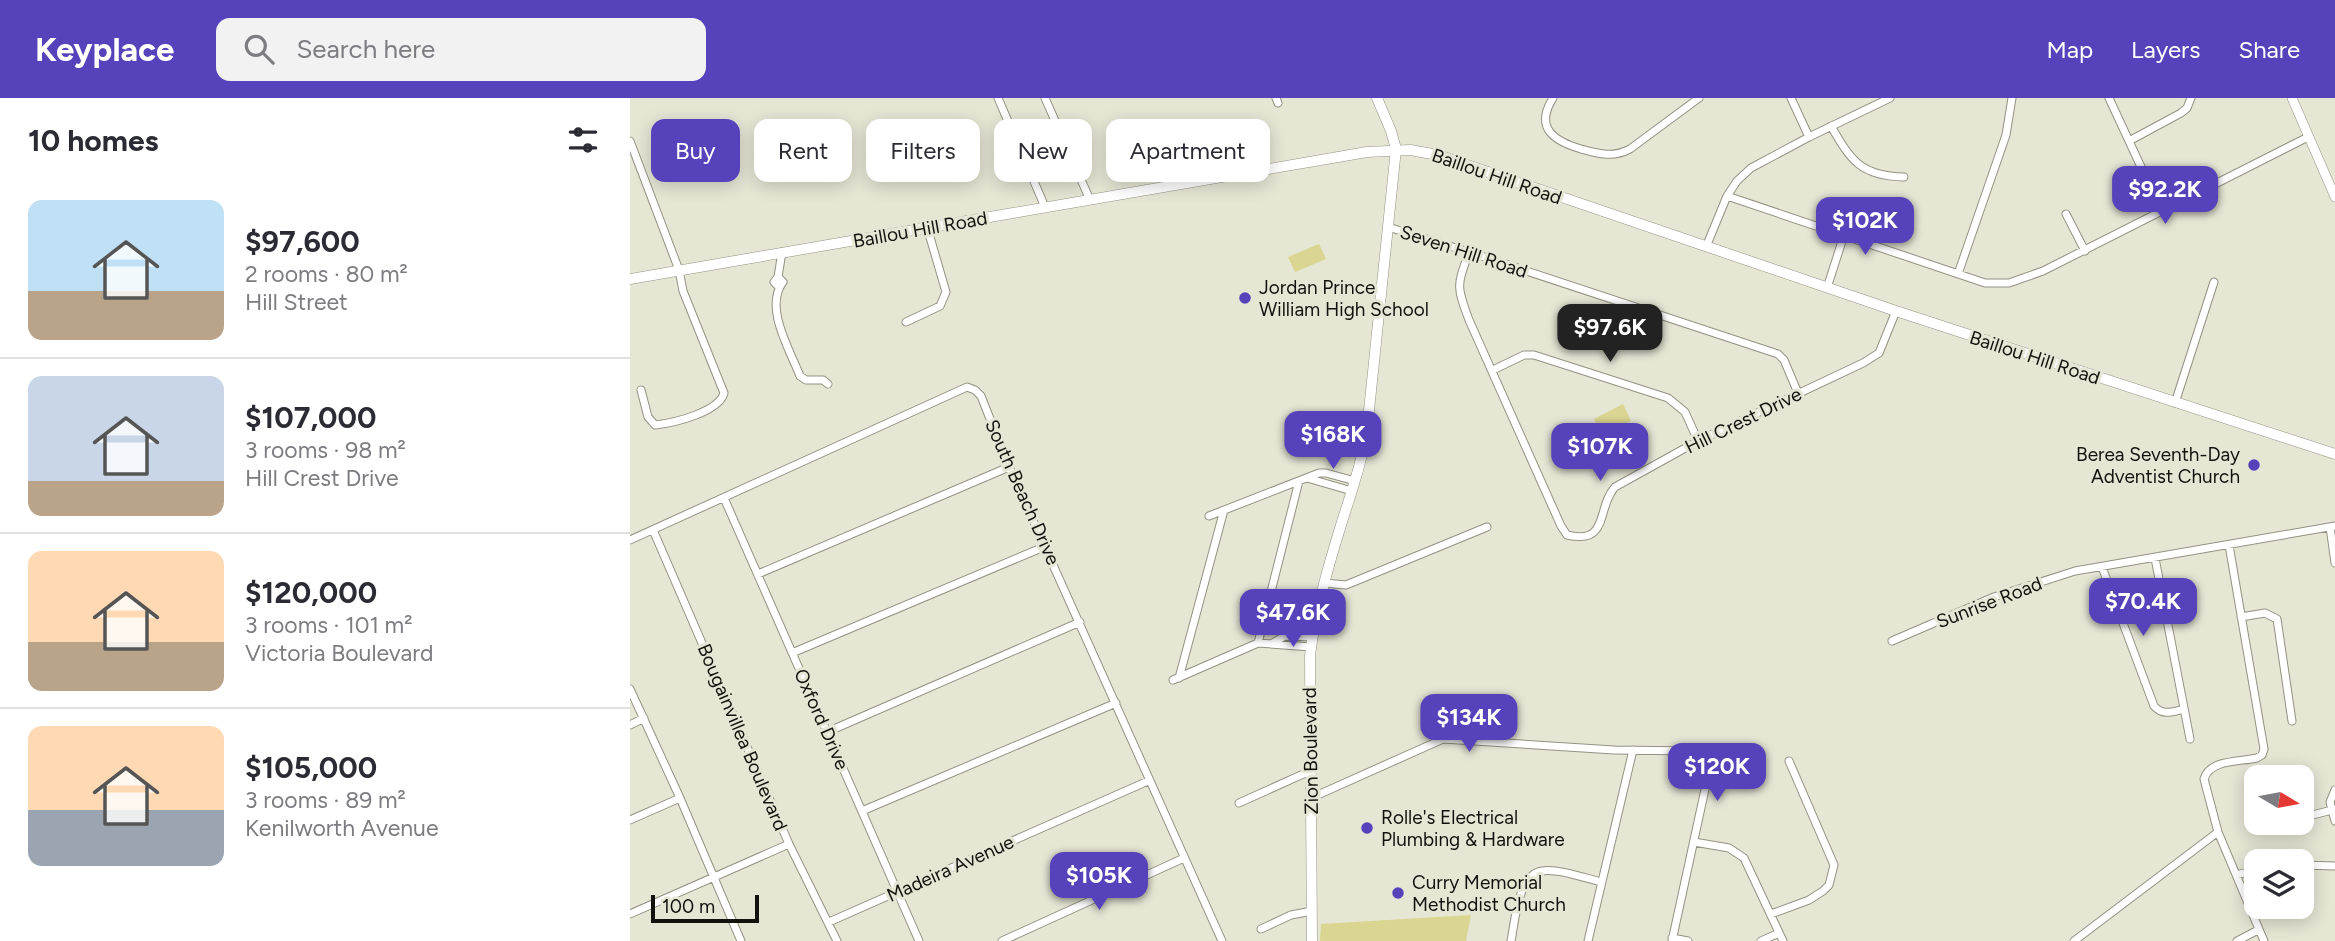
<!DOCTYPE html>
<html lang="en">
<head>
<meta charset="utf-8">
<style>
	body { margin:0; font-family:Figtree,sans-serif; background:#f2f2f3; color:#2b2b33; height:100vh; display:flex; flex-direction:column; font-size:26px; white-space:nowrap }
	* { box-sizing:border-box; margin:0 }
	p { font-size:23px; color:#7c7c81 }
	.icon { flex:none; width:38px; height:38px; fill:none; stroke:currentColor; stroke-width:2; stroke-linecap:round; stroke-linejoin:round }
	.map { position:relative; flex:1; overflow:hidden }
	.panel { display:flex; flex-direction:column; background:#fff; width:630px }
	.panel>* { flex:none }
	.hud { position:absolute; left:21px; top:21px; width:665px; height:63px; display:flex; gap:14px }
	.needle { width:46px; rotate:100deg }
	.buttons { position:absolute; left:1614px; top:667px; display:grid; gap:14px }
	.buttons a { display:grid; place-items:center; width:70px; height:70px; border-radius:14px; background:#fff; box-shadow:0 4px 18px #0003; font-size:35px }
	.scale { position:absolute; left:21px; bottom:18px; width:108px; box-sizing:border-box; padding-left:7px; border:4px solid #13130d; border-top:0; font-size:19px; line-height:24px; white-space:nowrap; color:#13130d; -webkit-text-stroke:5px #e6e6d5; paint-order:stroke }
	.price { position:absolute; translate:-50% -60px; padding:0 16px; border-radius:14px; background:#5642ba; color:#fff; font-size:23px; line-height:46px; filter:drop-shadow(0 2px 4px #0008) }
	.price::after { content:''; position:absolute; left:50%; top:42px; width:21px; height:16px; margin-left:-10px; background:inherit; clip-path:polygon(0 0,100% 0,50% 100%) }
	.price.current { background:#222; color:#fff }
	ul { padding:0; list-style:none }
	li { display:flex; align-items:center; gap:21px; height:175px; padding:0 28px }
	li+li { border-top:2px solid #e1e1e2 }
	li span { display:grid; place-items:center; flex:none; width:196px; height:140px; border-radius:14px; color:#555 }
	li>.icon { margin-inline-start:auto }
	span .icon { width:84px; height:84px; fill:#fffc; stroke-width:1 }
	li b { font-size:30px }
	h2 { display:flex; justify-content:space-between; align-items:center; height:84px; padding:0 28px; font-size:30px }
	.tag { padding:0 24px; border-radius:14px; background:#fff; box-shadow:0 4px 18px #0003; font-size:24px; line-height:63px }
	.tag.current { background:#5642ba; color:#fff }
	header { display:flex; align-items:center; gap:42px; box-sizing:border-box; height:98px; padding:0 35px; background:#5642ba; color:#fff }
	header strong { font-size:33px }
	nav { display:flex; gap:38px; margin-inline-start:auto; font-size:24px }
	.search { width:490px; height:63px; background:#f2f2f3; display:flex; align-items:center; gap:18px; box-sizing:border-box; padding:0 24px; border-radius:14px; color:#7c7c81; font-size:26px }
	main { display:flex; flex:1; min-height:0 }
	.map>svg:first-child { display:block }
</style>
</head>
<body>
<header>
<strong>Keyplace</strong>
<div class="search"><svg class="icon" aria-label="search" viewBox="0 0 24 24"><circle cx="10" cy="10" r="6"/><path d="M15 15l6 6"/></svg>Search here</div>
<nav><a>Map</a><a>Layers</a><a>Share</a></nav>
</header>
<main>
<section class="panel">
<h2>10 homes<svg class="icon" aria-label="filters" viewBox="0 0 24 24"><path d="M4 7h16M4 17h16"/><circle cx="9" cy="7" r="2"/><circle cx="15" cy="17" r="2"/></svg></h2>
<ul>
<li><span style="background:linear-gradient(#bfe0f5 65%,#b9a48a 0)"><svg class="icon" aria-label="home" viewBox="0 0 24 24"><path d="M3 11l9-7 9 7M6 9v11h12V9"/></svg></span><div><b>$97,600</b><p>2 rooms · 80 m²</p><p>Hill Street</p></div></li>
<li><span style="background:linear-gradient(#c9d6e8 75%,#b9a48a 0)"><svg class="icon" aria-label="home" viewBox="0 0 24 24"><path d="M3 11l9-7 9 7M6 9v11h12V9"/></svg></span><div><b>$107,000</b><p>3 rooms · 98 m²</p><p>Hill Crest Drive</p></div></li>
<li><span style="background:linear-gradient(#ffd9b3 65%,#b9a48a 0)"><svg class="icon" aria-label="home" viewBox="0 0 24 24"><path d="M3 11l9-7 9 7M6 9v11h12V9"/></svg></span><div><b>$120,000</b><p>3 rooms · 101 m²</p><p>Victoria Boulevard</p></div></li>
<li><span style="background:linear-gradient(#ffd9b3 60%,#9aa5b1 0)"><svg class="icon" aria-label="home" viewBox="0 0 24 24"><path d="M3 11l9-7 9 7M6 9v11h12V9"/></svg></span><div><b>$105,000</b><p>3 rooms · 89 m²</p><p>Kenilworth Avenue</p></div></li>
</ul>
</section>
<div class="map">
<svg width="1705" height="843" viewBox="0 0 1705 843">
	<rect width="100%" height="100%" fill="#e6e6d5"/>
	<!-- green -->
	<path fill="#dad590" d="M689,146L696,161L665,174L658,159Z
		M993,306L1001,323L972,337L964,321Z
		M841,817L836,843H690L691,826Z"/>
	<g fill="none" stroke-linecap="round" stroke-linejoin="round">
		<defs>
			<path id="minor" d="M368,0L415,109
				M415,0L460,102
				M646,0L648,5
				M923,0C904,30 924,43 951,51C969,56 983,60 1000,51L1069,0
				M1161,0L1179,39
				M1479,0L1532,114
				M1201,28C1221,63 1231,78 1274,79
				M0,43L49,172L53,193L94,295C89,314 44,325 25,327L18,319L11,292
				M1499,43L1551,15L1557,10L1561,0
				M1097,98L1355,185H1379L1413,173L1678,39
				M1436,116L1455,153
				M758,129L839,154L1148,256L1154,262L1168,295
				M1076,149L1097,98L1107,83L1121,70L1179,39L1260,0
				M839,154C827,188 826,187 839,222L931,428L937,437C980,447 966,410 985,389L1068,343L1233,265L1249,255L1266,213
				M1328,176L1376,37L1382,0
				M148,179L153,184C134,209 159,250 170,278L176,282H193L198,286
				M148,188L144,184L148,179L152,154
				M1197,190L1214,137
				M276,224L310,208L316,194L297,129
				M863,272L894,257H904L1038,300L1055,314L1068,343
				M1545,305L1584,184
				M677,380L722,393
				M94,400L289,843
				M579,418L689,375H696L725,383
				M1700,429L1705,465
				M23,432L159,746L207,843
				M0,442L337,289L345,292L351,298L379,369L592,843
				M1599,447L1634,651L1632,657L1627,660C1610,664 1580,661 1574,681L1588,734L1634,843
				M1525,460L1560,641
				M1472,469L1524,608C1533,618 1542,614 1554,611
				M128,476L379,369
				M695,485L716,487L857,429
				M1611,519L1635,515L1647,521L1662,623
				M1262,543L1364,499L1445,473L1705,428
				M628,545L669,383
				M641,546L655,538L682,539
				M162,555L416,448
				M549,580L594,412
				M543,582L628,545L681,549
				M0,591L50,700L111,843
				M0,627L14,620
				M197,634L450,524
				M1705,692L1700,704L1705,723
				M681,700L813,641L984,652L1067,653C1077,658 1080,662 1079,673L1042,843
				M609,705L680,673
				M232,713L486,605
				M1671,720L1702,712
				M0,722L50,700
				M1064,744L1099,750L1114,760L1153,843
				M1671,767L1705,768
				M1606,777L1626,772
				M0,816L159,746
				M1141,816L1179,802L1193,793L1199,787L1204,767L1159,663
				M199,824L518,683
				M631,831L661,817L682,813
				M1042,840L1058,843
				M372,843L554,760
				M881,843C885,823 888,776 912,773C927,770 955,780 971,784
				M958,843L1003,652
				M1131,843L1149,835
				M1444,843L1588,734
				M1607,843L1628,832"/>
			<path id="tertiary" d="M1662,0L1705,99"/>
			<path id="secondary" d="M0,181L737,54L780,52L808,57L1266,213L1705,356
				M682,843L680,558C685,514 698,469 711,427C722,392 734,359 738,322L766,51L761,33L747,0"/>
		</defs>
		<!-- minor casing -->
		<use href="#minor" stroke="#939283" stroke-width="9"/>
		<!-- tertiary casing -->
		<use href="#tertiary" stroke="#939283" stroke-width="10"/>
		<!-- secondary casing -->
		<use href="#secondary" stroke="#939283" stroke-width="11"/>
		<!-- minor -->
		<use href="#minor" stroke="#fff" stroke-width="7"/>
		<!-- tertiary -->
		<use href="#tertiary" stroke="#fff" stroke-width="9"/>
		<!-- secondary -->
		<use href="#secondary" stroke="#fff" stroke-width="10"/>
	</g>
	<!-- markers -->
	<g fill="#5642ba" stroke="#e6e6d5" stroke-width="2.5">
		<circle cx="615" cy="200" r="7"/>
		<circle cx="1624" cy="367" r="7"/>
		<circle cx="737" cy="730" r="7"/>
		<circle cx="768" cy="795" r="7"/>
	</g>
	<g text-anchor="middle" stroke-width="6" stroke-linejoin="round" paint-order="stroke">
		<!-- street labels -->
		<g font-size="19" fill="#13130d" stroke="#e6e6d5">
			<text transform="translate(867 78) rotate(19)" y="7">Baillou Hill Road</text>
			<text transform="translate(290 131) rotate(-10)" y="7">Baillou Hill Road</text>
			<text transform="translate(834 153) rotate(18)" y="7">Seven Hill Road</text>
			<text transform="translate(1405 259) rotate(18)" y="7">Baillou Hill Road</text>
			<text transform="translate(1113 322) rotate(-26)" y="7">Hill Crest Drive</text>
			<text transform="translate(393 394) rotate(66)" y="7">South Beach Drive</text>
			<text transform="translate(1359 504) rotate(-21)" y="7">Sunrise Road</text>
			<text transform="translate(192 621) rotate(66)" y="7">Oxford Drive</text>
			<text transform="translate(113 639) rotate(67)" y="7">Bougainvillea Boulevard</text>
			<text transform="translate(680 653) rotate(-91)" y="7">Zion Boulevard</text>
			<text transform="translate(320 770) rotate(-24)" y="7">Madeira Avenue</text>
		</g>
		<!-- poi labels -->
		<g font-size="19" fill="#13130d" stroke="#e6e6d5" text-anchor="start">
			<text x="629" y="196">Jordan Prince<tspan x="629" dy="22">William High School</tspan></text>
			<text x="1610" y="363" text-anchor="end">Berea Seventh-Day<tspan x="1610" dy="22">Adventist Church</tspan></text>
			<text x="751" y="726">Rolle's Electrical<tspan x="751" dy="22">Plumbing &amp; Hardware</tspan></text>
			<text x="782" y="791">Curry Memorial<tspan x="782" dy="22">Methodist Church</tspan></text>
		</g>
	</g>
</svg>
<div class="buttons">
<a><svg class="needle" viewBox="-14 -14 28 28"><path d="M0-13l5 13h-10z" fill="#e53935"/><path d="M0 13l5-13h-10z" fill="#7c7c81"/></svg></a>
<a><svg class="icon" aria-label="layers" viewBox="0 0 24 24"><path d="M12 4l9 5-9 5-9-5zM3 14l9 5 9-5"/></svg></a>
</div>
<div class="scale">100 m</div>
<b class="price" style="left:1535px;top:128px">$92.2K</b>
<b class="price" style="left:1235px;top:159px">$102K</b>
<b class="price current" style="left:980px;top:266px">$97.6K</b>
<b class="price" style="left:703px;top:373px">$168K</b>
<b class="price" style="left:970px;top:385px">$107K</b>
<b class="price" style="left:1513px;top:540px">$70.4K</b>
<b class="price" style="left:663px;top:551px">$47.6K</b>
<b class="price" style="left:839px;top:656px">$134K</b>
<b class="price" style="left:1087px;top:705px">$120K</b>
<b class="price" style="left:469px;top:814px">$105K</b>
<div class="hud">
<a class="tag current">Buy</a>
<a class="tag">Rent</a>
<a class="tag">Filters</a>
<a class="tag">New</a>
<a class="tag">Apartment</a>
</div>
</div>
</main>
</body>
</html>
